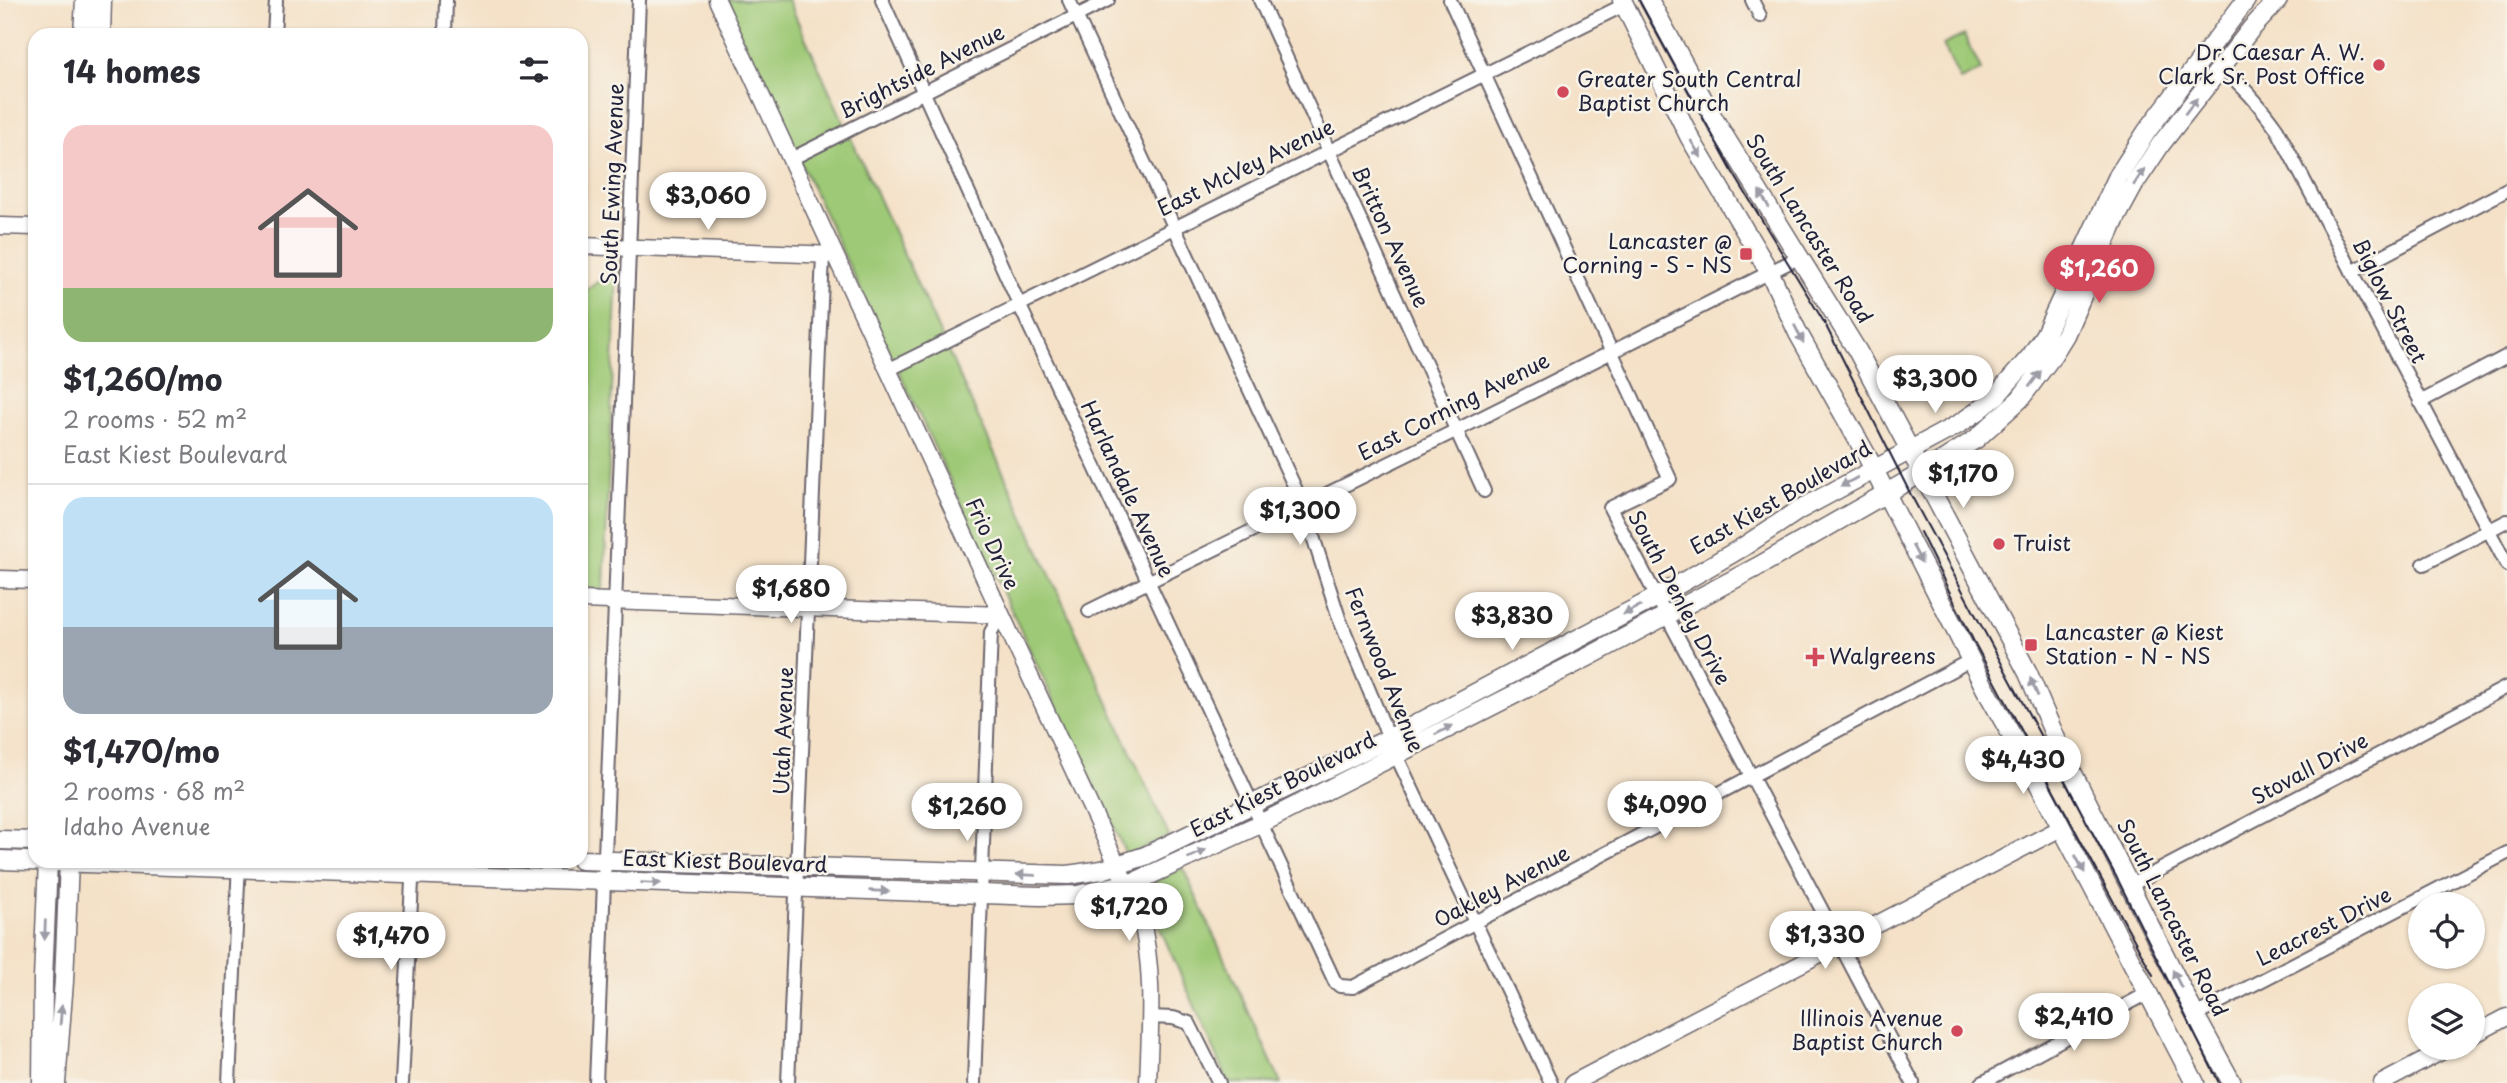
<!DOCTYPE html>
<html lang="en">
<head>
<meta charset="utf-8">
<style>
	body { margin:0; font-family:"Playpen Sans",sans-serif; background:#f7f7f7; color:#2b2b33; height:100vh; display:flex; flex-direction:column; font-size:26px; white-space:nowrap }
	* { box-sizing:border-box; margin:0 }
	p { font-size:23px; color:#7c7c81 }
	.icon { flex:none; width:38px; height:38px; fill:none; stroke:currentColor; stroke-width:2; stroke-linecap:round; stroke-linejoin:round }
	.map { position:relative; flex:1; overflow:hidden }
	.side { position:absolute; left:28px; top:28px; width:560px; height:840px; display:flex; flex-direction:column; background:#fff; border-radius:21px; box-shadow:0 2px 5px #0004 }
	.side>* { flex:none }
	.buttons { position:absolute; left:2408px; top:892px; display:grid; gap:14px }
	.buttons a { display:grid; place-items:center; width:77px; height:77px; border-radius:50%; background:#fff; box-shadow:0 2px 5px #0004; font-size:35px }
	.price { position:absolute; translate:-50% -60px; padding:0 16px; border-radius:24px; background:#fff; color:#222; font-size:23px; line-height:46px; filter:drop-shadow(0 2px 4px #0008) }
	.price::after { content:''; position:absolute; left:50%; top:42px; width:21px; height:16px; margin-left:-10px; background:inherit; clip-path:polygon(0 0,100% 0,50% 100%) }
	.price.current { background:#d1495b; color:#fff }
	ul { padding:0; list-style:none }
	li { display:grid; align-content:center; gap:14px; height:371px; padding:0 35px }
	li+li { border-top:2px solid #e1e1e2 }
	li span { display:grid; place-items:center; height:217px; border-radius:21px; color:#555 }
	li>.icon { margin-inline-start:auto }
	span .icon { width:126px; height:126px; fill:#fffc; stroke-width:1 }
	li b { font-size:30px }
	h2 { display:flex; justify-content:space-between; align-items:center; height:84px; padding:0 35px; font-size:30px }
	.map>svg:first-child { display:block }
</style>
</head>
<body>
<div class="map">
<svg width="2507" height="1083" viewBox="0 0 2507 1083">
	<rect width="100%" height="100%" fill="#f7f3e8"/>
	<filter id="ink" filterUnits="userSpaceOnUse"><feTurbulence type="fractalNoise" baseFrequency=".0143" numOctaves="2"/><feDisplacementMap in="SourceGraphic" scale="14" xChannelSelector="R" yChannelSelector="G"/><feConvolveMatrix kernelMatrix="1 2 1 2 8 2 1 2 1" color-interpolation-filters="sRGB"/></filter>
	<filter id="wash" filterUnits="userSpaceOnUse"><feTurbulence type="fractalNoise" baseFrequency=".00686" numOctaves="4" result="noise"/><feDisplacementMap in="SourceGraphic" scale="28" xChannelSelector="R" yChannelSelector="G"/><feGaussianBlur stdDeviation="1.57" result="paint"/><feColorMatrix in="noise" values="0 0 0 0 0 0 0 0 0 0 0 0 0 0 0 0 0 1.4 0 .05"/><feComposite in="paint" operator="in"/></filter>
	<g filter="url(#wash)">
		<rect width="100%" height="100%" fill="#f4e1c7"/>
		<!-- green -->
		<path fill="#9ec976" stroke="#607658" stroke-width="2" d="M724,0H788L1169,836L1127,856Z
			M1964,35L1981,70L1960,80L1943,45Z
			M617,268L604,586L601,590L581,589V294Z
			M1183,868L1281,1083H1229L1142,888Z"/>
	</g>
	<g filter="url(#ink)">
		<g fill="none" stroke-linecap="round" stroke-linejoin="round">
			<defs>
				<path id="minor" d="M882,0L1019,304L1335,982L1340,986L1353,987L1971,660
					M1069,0L1303,505L1339,618L1396,755L1551,1083
					M1260,0L1484,491
					M1450,0L1670,479L1610,508L1913,1083
					M1752,0L1760,16
					M274,35L276,0
					M445,35L446,0
					M2221,68C2244,86 2260,105 2277,129L2507,565
					M791,159L1108,0
					M2352,272L2507,190
					M888,370L1624,5
					M2420,402L2507,356
					M2424,564L2507,521
					M1089,611L1457,430L1800,257
					M2131,885L2507,687
					M2195,1015L2507,853
					M1150,1017L1173,1018L1189,1023L1219,1083
					M229,1083L239,861
					M402,1083L413,861
					M596,1083L639,0
					M788,1083L823,255
					M974,1083L991,632L1001,615
					M1982,1083L2148,993"/>
				<path id="tertiary" d="M717,0L1140,914C1155,970 1150,1026 1148,1083
					M0,226L35,227
					M581,246L835,255
					M0,579L35,580
					M581,600L1001,615
					M2473,1035L2507,1017
					M1573,1083L2061,828
					M2382,1083L2448,1048"/>
				<path id="secondary" d="M1622,0L1690,138L1770,273L1798,333L1867,456L1985,688L2034,775L2195,1083
					M1649,0L1715,121L1858,352L2028,673L2060,748L2195,1015L2232,1083
					M83,35L85,0
					M101,35L102,0
					M0,840L35,841
					M0,860L1040,896L1078,895L1137,881L1260,824L1590,656L1757,567L1932,467L1976,439L2020,399L2050,359L2065,335L2116,218L2135,183L2161,144L2251,29L2278,0
					M581,860L1068,875L1102,870L1145,856L1390,738L1657,597L1743,547L1799,510L1959,424L1978,411L1997,395L2031,356L2045,334L2118,176L2147,131L2246,0
					M42,1083L43,979L48,861
					M56,1083L64,981L69,861"/>
			</defs>
			<!-- minor casing -->
			<use href="#minor" stroke="#6c656c" stroke-width="16"/>
			<!-- tertiary casing -->
			<use href="#tertiary" stroke="#6c656c" stroke-width="19"/>
			<!-- secondary casing -->
			<use href="#secondary" stroke="#6c656c" stroke-width="21"/>
			<!-- minor -->
			<use href="#minor" stroke="#fff" stroke-width="12"/>
			<!-- tertiary -->
			<use href="#tertiary" stroke="#fff" stroke-width="16"/>
			<!-- secondary -->
			<use href="#secondary" stroke="#fff" stroke-width="18"/>
			<!-- tram -->
			<path stroke="#22223b" stroke-width="2" d="M1639,0L1732,171L1824,322L1911,495L2118,880L2219,1083
				M1920,532L1974,642L2153,975"/>
		</g>
		<!-- one-way arrows -->
		<defs><path id="oneway-solid" d="M-6-.8H1V-3.2L6.5 0L1 3.2V.8H-6Z" transform="scale(1.75)"/></defs>
		<g fill="#9c9ca7">
			<use href="#oneway-solid" transform="translate(2191 106) rotate(-52)"/>
			<use href="#oneway-solid" transform="translate(1696 149) rotate(59)"/>
			<use href="#oneway-solid" transform="translate(2139 177) rotate(-57)"/>
			<use href="#oneway-solid" transform="translate(1764 199) rotate(-121)"/>
			<use href="#oneway-solid" transform="translate(1799 334) rotate(63)"/>
			<use href="#oneway-solid" transform="translate(2035 379) rotate(-53)"/>
			<use href="#oneway-solid" transform="translate(1849 482) rotate(151)"/>
			<use href="#oneway-solid" transform="translate(1917 554) rotate(62)"/>
			<use href="#oneway-solid" transform="translate(1632 610) rotate(152)"/>
			<use href="#oneway-solid" transform="translate(2034 687) rotate(-113)"/>
			<use href="#oneway-solid" transform="translate(1444 730) rotate(-27)"/>
			<use href="#oneway-solid" transform="translate(1197 854) rotate(-25)"/>
			<use href="#oneway-solid" transform="translate(2080 864) rotate(62)"/>
			<use href="#oneway-solid" transform="translate(1026 875) rotate(-178)"/>
			<use href="#oneway-solid" transform="translate(651 883) rotate(2)"/>
			<use href="#oneway-solid" transform="translate(879 891) rotate(2)"/>
			<use href="#oneway-solid" transform="translate(45 930) rotate(92)"/>
			<use href="#oneway-solid" transform="translate(2177 979) rotate(-116)"/>
			<use href="#oneway-solid" transform="translate(61 1015) rotate(-85)"/>
		</g>
	</g>
	<!-- markers -->
	<g fill="#d1495b" stroke="#f7f3e8" stroke-width="2.5">
		<circle cx="2379" cy="65" r="7"/>
		<circle cx="1563" cy="92" r="7"/>
		<rect x="1739" y="247" width="14" height="14" rx="3.5"/>
		<circle cx="1999" cy="544" r="7"/>
		<rect x="2024" y="638" width="14" height="14" rx="3.5"/>
		<path d="M1811.5 646.5h7v7h7v7h-7v7h-7v-7h-7v-7h7z"/>
		<circle cx="1957" cy="1031" r="7"/>
	</g>
	<g text-anchor="middle" stroke-width="5" stroke-linejoin="round" paint-order="stroke">
		<!-- poi labels -->
		<g font-size="21" fill="#22223b" stroke="#f7f3e8" text-anchor="start">
			<text x="2365" y="60" text-anchor="end">Dr. Caesar A. W.<tspan x="2365" dy="24">Clark Sr. Post Office</tspan></text>
			<text x="1577" y="87">Greater South Central<tspan x="1577" dy="24">Baptist Church</tspan></text>
			<text x="1732" y="249" text-anchor="end">Lancaster @<tspan x="1732" dy="24">Corning - S - NS</tspan></text>
			<text x="2013" y="551">Truist</text>
			<text x="2045" y="640">Lancaster @ Kiest<tspan x="2045" dy="24">Station - N - NS</tspan></text>
			<text x="1829" y="664">Walgreens</text>
			<text x="1943" y="1026" text-anchor="end">Illinois Avenue<tspan x="1943" dy="24">Baptist Church</tspan></text>
		</g>
		<!-- street labels -->
		<g font-size="21" fill="#22223b" stroke="#f7f3e8">
			<text transform="translate(922 72) rotate(-27)" y="7">Brightside Avenue</text>
			<text transform="translate(1246 168) rotate(-26)" y="7">East McVey Avenue</text>
			<text transform="translate(613 184) rotate(-88)" y="7">South Ewing Avenue</text>
			<text transform="translate(1809 229) rotate(58)" y="7">South Lancaster Road</text>
			<text transform="translate(1390 237) rotate(65)" y="7">Britton Avenue</text>
			<text transform="translate(2389 301) rotate(63)" y="7">Biglow Street</text>
			<text transform="translate(1454 407) rotate(-27)" y="7">East Corning Avenue</text>
			<text transform="translate(1127 489) rotate(65)" y="7">Harlandale Avenue</text>
			<text transform="translate(1781 498) rotate(-30)" y="7">East Kiest Boulevard</text>
			<text transform="translate(992 544) rotate(65)" y="7">Frio Drive</text>
			<text transform="translate(1679 598) rotate(62)" y="7">South Denley Drive</text>
			<text transform="translate(1384 670) rotate(68)" y="7">Fernwood Avenue</text>
			<text transform="translate(784 731) rotate(-88)" y="7">Utah Avenue</text>
			<text transform="translate(2310 769) rotate(-28)" y="7">Stovall Drive</text>
			<text transform="translate(1283 785) rotate(-27)" y="7">East Kiest Boulevard</text>
			<text transform="translate(725 862) rotate(2)" y="7">East Kiest Boulevard</text>
			<text transform="translate(1502 887) rotate(-28)" y="7">Oakley Avenue</text>
			<text transform="translate(2172 918) rotate(63)" y="7">South Lancaster Road</text>
			<text transform="translate(2324 927) rotate(-27)" y="7">Leacrest Drive</text>
		</g>
	</g>
</svg>
<div class="buttons">
<a><svg class="icon" aria-label="locate" viewBox="0 0 24 24"><circle cx="12" cy="12" r="6"/><path d="M12 2v4M12 18v4M2 12h4M18 12h4"/></svg></a>
<a><svg class="icon" aria-label="layers" viewBox="0 0 24 24"><path d="M12 4l9 5-9 5-9-5zM3 14l9 5 9-5"/></svg></a>
</div>
<b class="price" style="left:708px;top:232px">$3,060</b>
<b class="price current" style="left:2099px;top:305px">$1,260</b>
<b class="price" style="left:1935px;top:415px">$3,300</b>
<b class="price" style="left:1963px;top:510px">$1,170</b>
<b class="price" style="left:1300px;top:547px">$1,300</b>
<b class="price" style="left:791px;top:625px">$1,680</b>
<b class="price" style="left:1512px;top:652px">$3,830</b>
<b class="price" style="left:2023px;top:796px">$4,430</b>
<b class="price" style="left:1665px;top:841px">$4,090</b>
<b class="price" style="left:967px;top:843px">$1,260</b>
<b class="price" style="left:1129px;top:943px">$1,720</b>
<b class="price" style="left:1825px;top:971px">$1,330</b>
<b class="price" style="left:391px;top:972px">$1,470</b>
<b class="price" style="left:2074px;top:1053px">$2,410</b>
<section class="side">
<h2>14 homes<svg class="icon" aria-label="filters" viewBox="0 0 24 24"><path d="M4 7h16M4 17h16"/><circle cx="9" cy="7" r="2"/><circle cx="15" cy="17" r="2"/></svg></h2>
<ul>
<li><span style="background:linear-gradient(#f6c9c9 75%,#8fb573 0)"><svg class="icon" aria-label="home" viewBox="0 0 24 24"><path d="M3 11l9-7 9 7M6 9v11h12V9"/></svg></span><div><b>$1,260/mo</b><p>2 rooms · 52 m²</p><p>East Kiest Boulevard</p></div></li>
<li><span style="background:linear-gradient(#bfe0f5 60%,#9aa5b1 0)"><svg class="icon" aria-label="home" viewBox="0 0 24 24"><path d="M3 11l9-7 9 7M6 9v11h12V9"/></svg></span><div><b>$1,470/mo</b><p>2 rooms · 68 m²</p><p>Idaho Avenue</p></div></li>
</ul>
</section>
</div>
</body>
</html>
